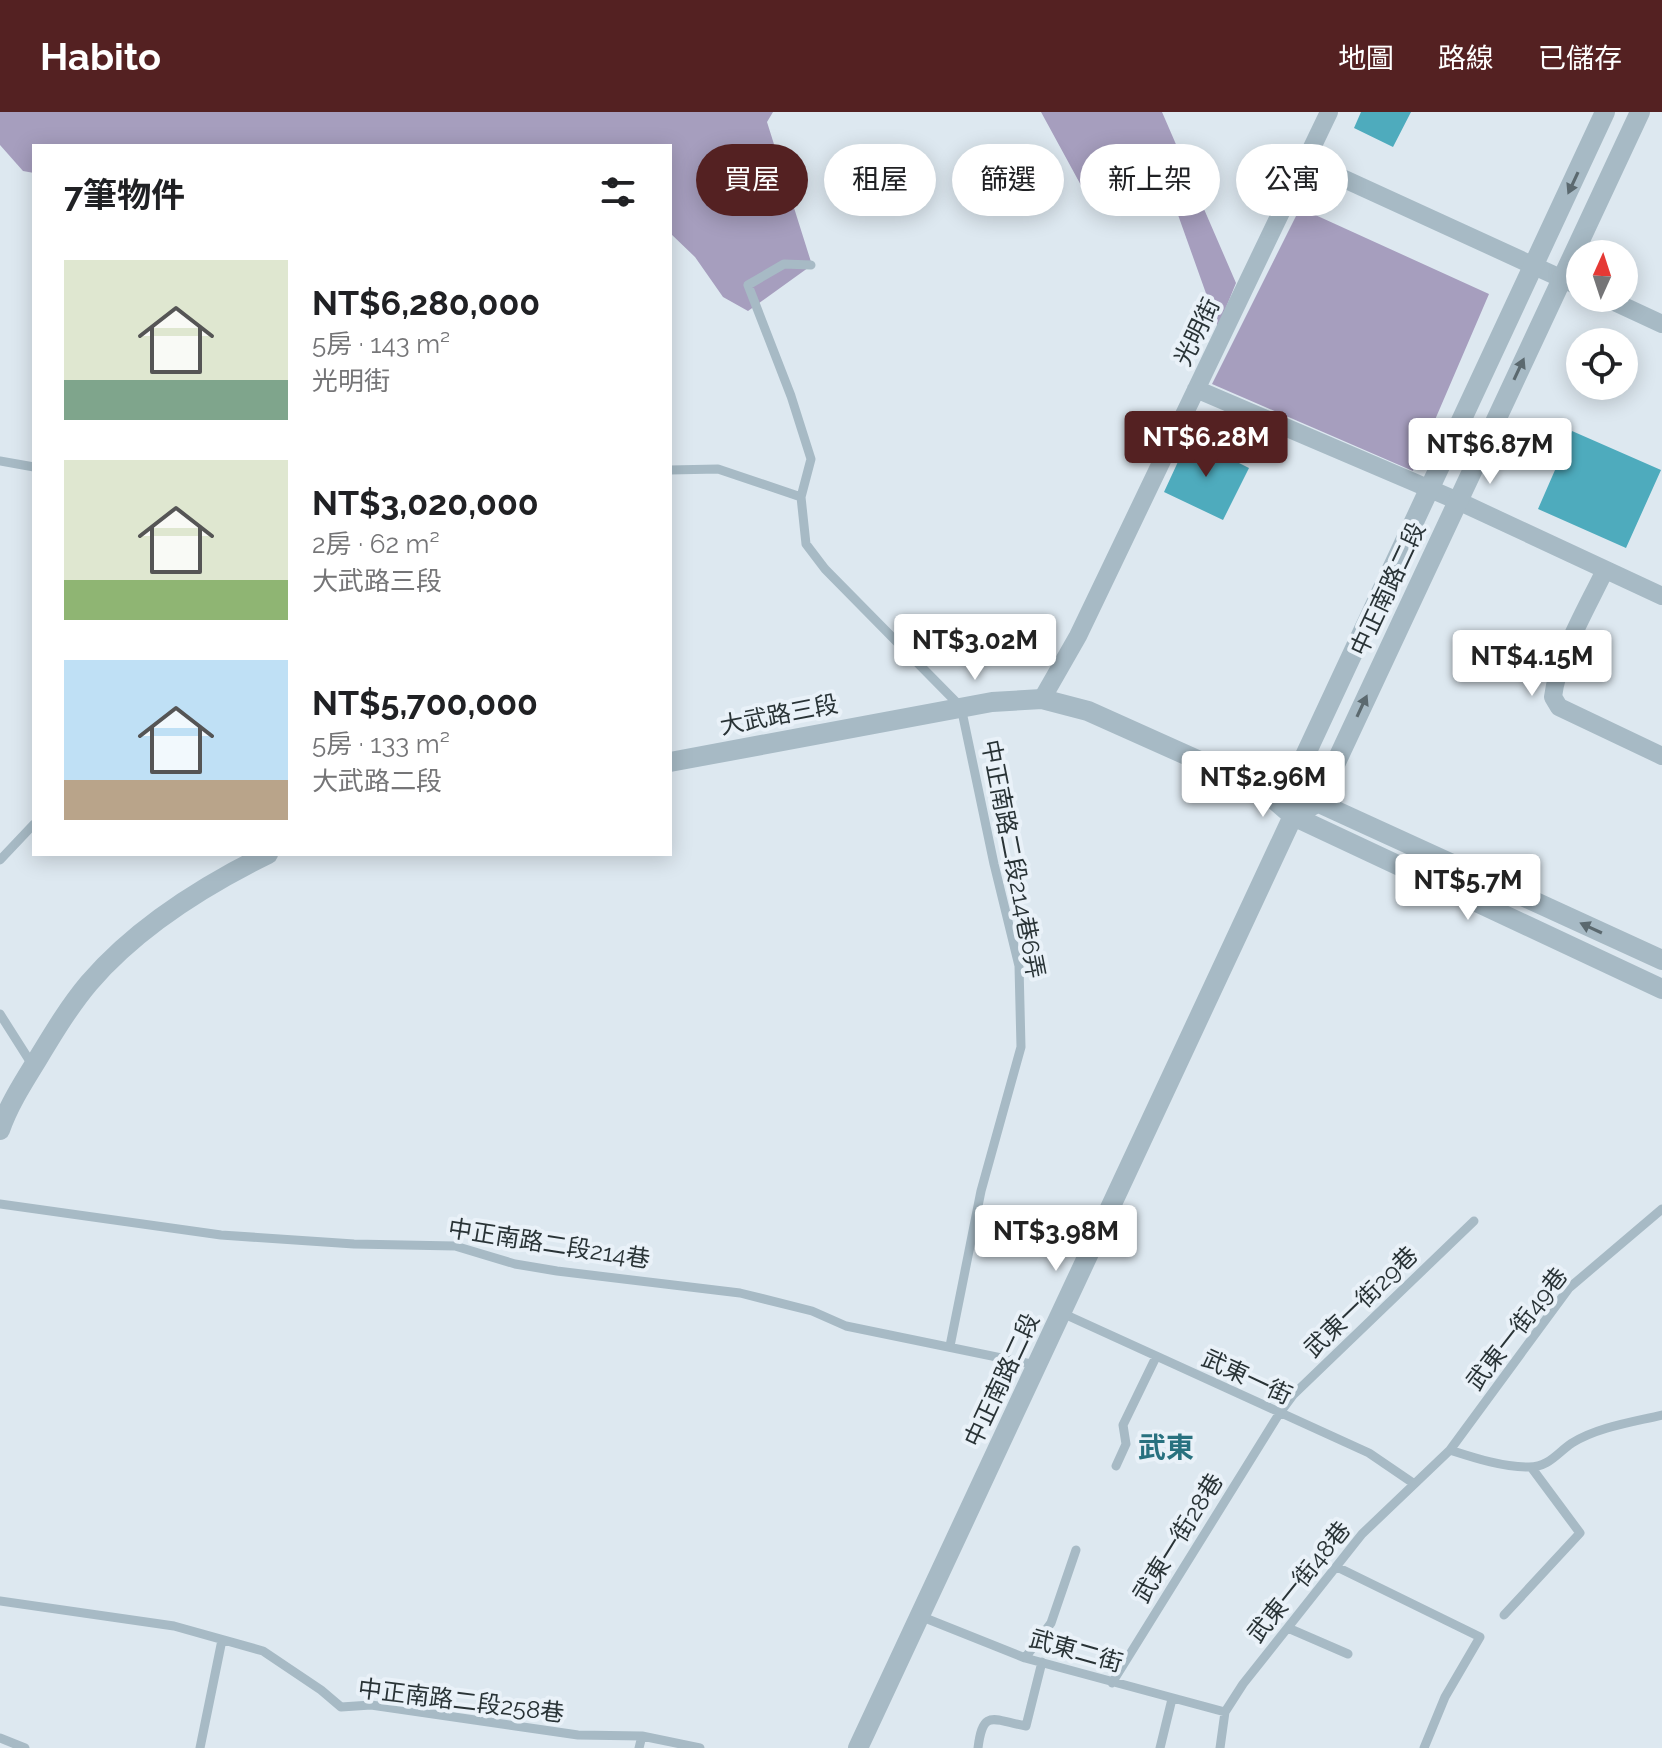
<!DOCTYPE html>
<html lang="zh-TW">
<head>
<meta charset="utf-8">
<style>
	body { margin:0; font-family:Raleway,"Noto Sans TC",sans-serif; background:#f2f2f2; color:#202124; height:100vh; display:flex; flex-direction:column; font-size:30px; white-space:nowrap }
	* { box-sizing:border-box; margin:0 }
	p { font-size:26px; color:#757577 }
	.icon { flex:none; width:44px; height:44px; fill:none; stroke:currentColor; stroke-width:2; stroke-linecap:round; stroke-linejoin:round }
	.map { position:relative; flex:1; overflow:hidden }
	.side { position:absolute; left:32px; top:32px; width:640px; height:712px; display:flex; flex-direction:column; background:#fff; border-radius:0px; box-shadow:0 4px 20px #0003 }
	.side>* { flex:none }
	.top-card { position:absolute; left:696px; top:32px; width:760px; height:72px; display:flex; gap:16px }
	.needle { width:52px; rotate:3deg }
	.tools { position:absolute; left:1566px; top:128px; display:grid; gap:16px }
	.tools a { display:grid; place-items:center; width:72px; height:72px; border-radius:50%; background:#fff; box-shadow:0 4px 20px #0003; font-size:40px }
	.price { position:absolute; translate:-50% -68px; padding:0 18px; border-radius:8px; background:#fff; color:#222; font-size:26px; line-height:52px; filter:drop-shadow(0 2px 4px #0008) }
	.price::after { content:''; position:absolute; left:50%; top:48px; width:24px; height:18px; margin-left:-12px; background:inherit; clip-path:polygon(0 0,100% 0,50% 100%) }
	.price.current { background:#542122; color:#fff }
	ul { padding:0; list-style:none }
	li { display:flex; align-items:center; gap:24px; height:200px; padding:0 32px }
	li span { display:grid; place-items:center; flex:none; width:224px; height:160px; border-radius:0px; color:#555 }
	li>.icon { margin-inline-start:auto }
	span .icon { width:96px; height:96px; fill:#fffc; stroke-width:1 }
	li b { font-size:34px }
	h2 { display:flex; justify-content:space-between; align-items:center; height:96px; padding:0 32px; font-size:34px }
	.chip { padding:0 28px; border-radius:36px; background:#fff; box-shadow:0 4px 20px #0003; font-size:28px; line-height:72px }
	.chip.current { background:#542122; color:#fff }
	header { display:flex; align-items:center; gap:48px; box-sizing:border-box; height:112px; padding:0 40px; background:#542122; color:#fff }
	header strong { font-size:38px }
	nav { display:flex; gap:44px; margin-inline-start:auto; font-size:28px }
	.map>svg:first-child { display:block }
</style>
</head>
<body>
<header>
<strong>Habito</strong>
<nav><a>地圖</a><a>路線</a><a>已儲存</a></nav>
</header>
<div class="map">
<svg width="1662" height="1636" viewBox="0 0 1662 1636">
	<rect width="100%" height="100%" fill="#dde8f0"/>
	<!-- green -->
	<path fill="#a69ebe" d="M0,0H773L767,10L812,153L748,199L723,185L695,145L670,121V34H34V61L23,59L0,33Z
		M1041,0H1162L1236,171L1218,215L1167,72L1083,77Z
		M1300,96L1489,182L1413,359L1212,272Z"/>
	<!-- building -->
	<path fill="#4eabbd" d="M1361,0H1411L1393,35L1354,16Z
		M1572,319L1661,358L1626,436L1538,397Z
		M1189,326L1249,356L1223,408L1164,380Z"/>
	<g fill="none" stroke-linecap="round" stroke-linejoin="round">
		<!-- service -->
		<path stroke="#a7bac5" stroke-width="9" d="M0,349L34,355
			M670,358L718,357L801,385L806,432L825,457L961,595L994,752L1019,854L1021,935L981,1079L950,1234
			M801,385L811,347L791,284L748,173L784,152L811,153
			M0,748L34,712
			M0,902L33,954
			M0,1092L221,1123L354,1132L455,1134L515,1152L557,1159L740,1181L812,1199L846,1214L1036,1253
			M1062,1201L1369,1341L1413,1371
			M1450,1338C1475,1346 1502,1355 1529,1355C1549,1355 1557,1341 1572,1331C1598,1315 1633,1310 1662,1303
			M1116,1354L1126,1332L1123,1313L1156,1245
			M1337,1455L1480,1525L1445,1585L1424,1636
			M0,1489L174,1514L263,1539L321,1578L341,1595L371,1593L578,1623L642,1624L700,1636
			M1504,1503L1580,1421L1531,1355
			M920,1504L1025,1546L1225,1600
			M1288,1516L1348,1542
			M1025,1546L1051,1511L1076,1438
			M1112,1571L1279,1302L1293,1283L1474,1109
			M0,1626L25,1636
			M200,1636L222,1528
			M639,1636L642,1624
			M978,1636C983,1596 993,1608 1026,1614L1042,1550
			M1160,1636L1172,1587
			M1220,1636L1225,1600L1243,1572L1362,1422L1450,1338L1569,1176L1662,1097"/>
		<!-- minor -->
		<path stroke="#a7bac5" stroke-width="18" d="M1305,49L1580,175
			M1606,186L1662,212
			M1196,277L1458,389L1662,484
			M1605,458C1587,496 1558,544 1553,585L1559,595L1662,644
			M1042,587L1078,524L1329,0"/>
		<!-- tertiary -->
		<path stroke="#a7bac5" stroke-width="20" d="M670,650L992,590L1042,587L1088,599L1262,677L1293,704L1662,877
			M1308,686L1662,848
			M1293,704L1317,691L1640,0
			M0,1018C8,995 21,974 34,953C51,925 68,896 89,871C137,815 203,774 268,742
			M858,1636L1293,704L1289,678L1605,0"/>
	</g>
	<!-- one-way arrows -->
	<defs><path id="oneway-solid" d="M-6-.8H1V-3.2L6.5 0L1 3.2V.8H-6Z" transform="scale(2)"/></defs>
	<g fill="#5b696f">
		<use href="#oneway-solid" transform="translate(1573 71) rotate(115)"/>
		<use href="#oneway-solid" transform="translate(1519 257) rotate(-65)"/>
		<use href="#oneway-solid" transform="translate(1362 594) rotate(-65)"/>
		<use href="#oneway-solid" transform="translate(1591 816) rotate(-155)"/>
	</g>
	<g text-anchor="middle" stroke-width="8" stroke-linejoin="round" paint-order="stroke">
		<!-- street labels -->
		<g font-size="24" fill="#293336" stroke="#e9f1f8">
			<text transform="translate(1197 220) rotate(-64)" y="8">光明街</text>
			<text transform="translate(1388 477) rotate(-65)" y="8">中正南路二段</text>
			<text transform="translate(779 603) rotate(-11)" y="8">大武路三段</text>
			<text transform="translate(1013 747) rotate(79)" y="8">中正南路二段214巷6弄</text>
			<text transform="translate(549 1132) rotate(9)" y="8">中正南路二段214巷</text>
			<text transform="translate(1361 1190) rotate(-44)" y="8">武東一街29巷</text>
			<text transform="translate(1517 1217) rotate(-52)" y="8">武東一街49巷</text>
			<text transform="translate(1247 1265) rotate(25)" y="8">武東一街</text>
			<text transform="translate(1002 1268) rotate(-65)" y="8">中正南路二段</text>
			<text transform="translate(1178 1426) rotate(-58)" y="8">武東一街28巷</text>
			<text transform="translate(1299 1470) rotate(-51)" y="8">武東一街48巷</text>
			<text transform="translate(1076 1539) rotate(16)" y="8">武東二街</text>
			<text transform="translate(461 1589) rotate(7)" y="8">中正南路二段258巷</text>
		</g>
		<!-- quarter labels -->
		<g font-size="28" font-weight="bold" fill="#28717f" stroke="#e9f1f8">
			<text x="1166" y="1345">武東</text>
		</g>
	</g>
</svg>
<div class="tools">
<a><svg class="needle" viewBox="-14 -14 28 28"><path d="M0-13l5 13h-10z" fill="#e53935"/><path d="M0 13l5-13h-10z" fill="#757577"/></svg></a>
<a><svg class="icon" aria-label="locate" viewBox="0 0 24 24"><circle cx="12" cy="12" r="6"/><path d="M12 2v4M12 18v4M2 12h4M18 12h4"/></svg></a>
</div>
<b class="price current" style="left:1206px;top:367px">NT$6.28M</b>
<b class="price" style="left:1490px;top:374px">NT$6.87M</b>
<b class="price" style="left:975px;top:570px">NT$3.02M</b>
<b class="price" style="left:1532px;top:586px">NT$4.15M</b>
<b class="price" style="left:1263px;top:707px">NT$2.96M</b>
<b class="price" style="left:1468px;top:810px">NT$5.7M</b>
<b class="price" style="left:1056px;top:1161px">NT$3.98M</b>
<div class="top-card">
<a class="chip current">買屋</a>
<a class="chip">租屋</a>
<a class="chip">篩選</a>
<a class="chip">新上架</a>
<a class="chip">公寓</a>
</div>
<section class="side">
<h2>7筆物件<svg class="icon" aria-label="filters" viewBox="0 0 24 24"><path d="M4 7h16M4 17h16"/><circle cx="9" cy="7" r="2"/><circle cx="15" cy="17" r="2"/></svg></h2>
<ul>
<li><span style="background:linear-gradient(#dfe7d0 75%,#7fa58c 0)"><svg class="icon" aria-label="home" viewBox="0 0 24 24"><path d="M3 11l9-7 9 7M6 9v11h12V9"/></svg></span><div><b>NT$6,280,000</b><p>5房 · 143 m²</p><p>光明街</p></div></li>
<li><span style="background:linear-gradient(#dfe7d0 75%,#8fb573 0)"><svg class="icon" aria-label="home" viewBox="0 0 24 24"><path d="M3 11l9-7 9 7M6 9v11h12V9"/></svg></span><div><b>NT$3,020,000</b><p>2房 · 62 m²</p><p>大武路三段</p></div></li>
<li><span style="background:linear-gradient(#bfe0f5 75%,#b9a48a 0)"><svg class="icon" aria-label="home" viewBox="0 0 24 24"><path d="M3 11l9-7 9 7M6 9v11h12V9"/></svg></span><div><b>NT$5,700,000</b><p>5房 · 133 m²</p><p>大武路二段</p></div></li>
</ul>
</section>
</div>
</body>
</html>
